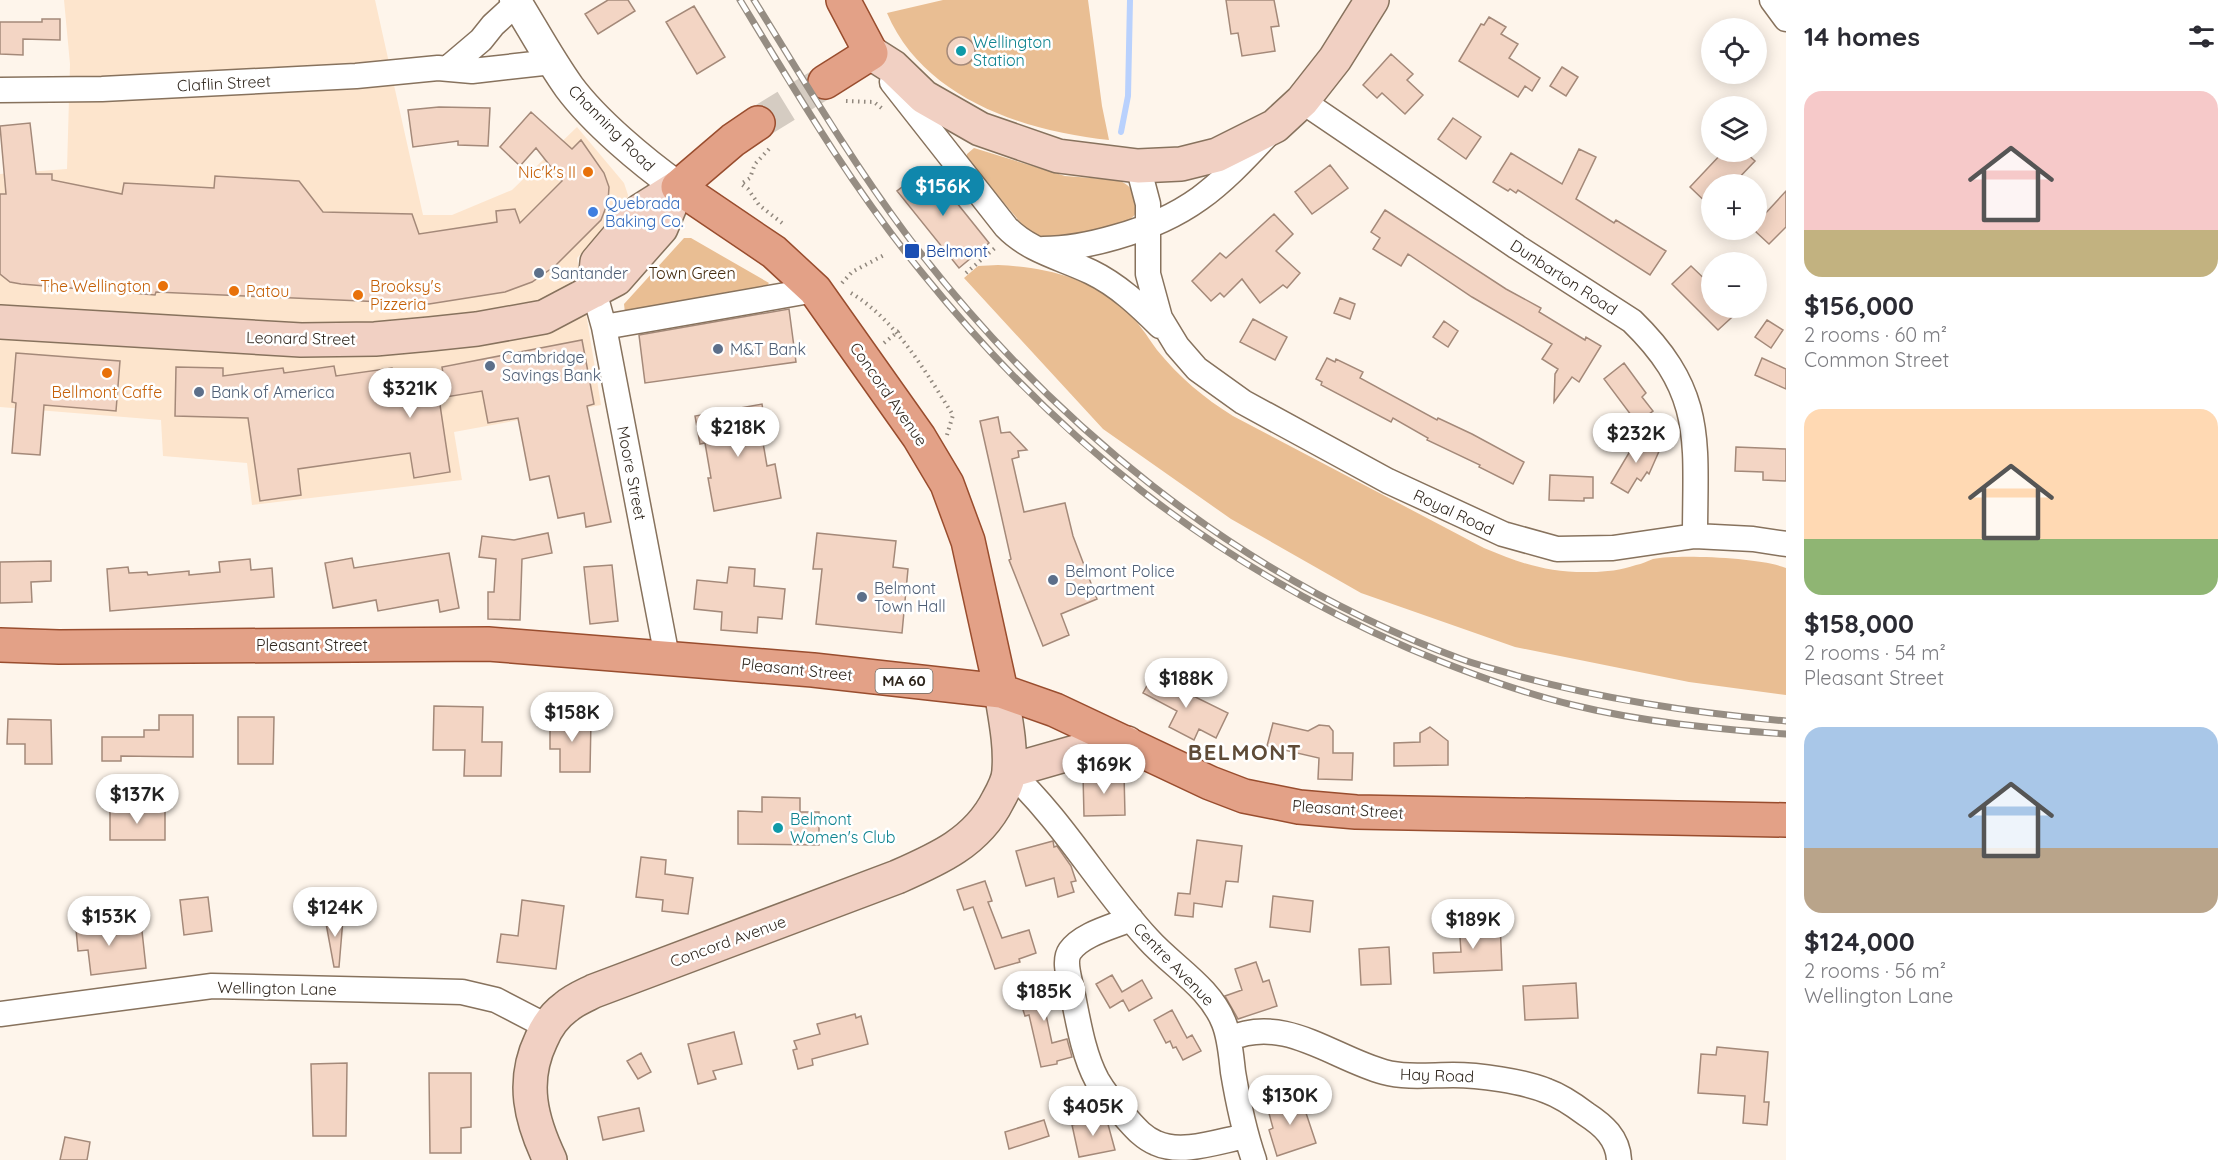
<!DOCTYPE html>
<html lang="en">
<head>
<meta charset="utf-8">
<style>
	body { margin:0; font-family:Quicksand,sans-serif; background:#f2f2f3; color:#2b2b33; height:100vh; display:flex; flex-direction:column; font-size:22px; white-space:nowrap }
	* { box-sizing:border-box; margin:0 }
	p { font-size:20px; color:#7c7c81 }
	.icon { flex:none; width:33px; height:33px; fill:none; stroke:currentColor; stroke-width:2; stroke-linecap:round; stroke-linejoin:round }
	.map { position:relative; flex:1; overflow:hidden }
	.panel { display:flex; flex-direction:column; background:#fff; width:450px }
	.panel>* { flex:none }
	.buttons { position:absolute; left:1701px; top:18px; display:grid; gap:12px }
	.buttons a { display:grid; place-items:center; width:66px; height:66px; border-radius:50%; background:#fff; box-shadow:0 3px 15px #0003; font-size:30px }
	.price { position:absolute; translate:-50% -51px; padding:0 14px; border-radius:21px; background:#fff; color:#222; font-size:20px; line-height:39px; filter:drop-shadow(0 2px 3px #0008) }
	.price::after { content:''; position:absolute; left:50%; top:36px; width:18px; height:14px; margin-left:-9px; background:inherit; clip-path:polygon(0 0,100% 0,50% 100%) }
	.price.selected { background:#1087ac; color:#fff }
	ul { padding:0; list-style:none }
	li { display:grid; align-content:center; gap:12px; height:318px; padding:0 18px }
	li span { display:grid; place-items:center; height:186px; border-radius:18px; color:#555 }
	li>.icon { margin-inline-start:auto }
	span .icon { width:108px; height:108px; fill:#fffc; stroke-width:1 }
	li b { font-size:26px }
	h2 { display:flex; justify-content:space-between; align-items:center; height:72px; padding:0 18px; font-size:26px }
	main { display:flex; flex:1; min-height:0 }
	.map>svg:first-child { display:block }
</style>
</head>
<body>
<main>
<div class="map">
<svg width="1786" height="1160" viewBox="0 0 1786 1160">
	<rect width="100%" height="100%" fill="#fef5eb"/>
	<!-- built -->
	<path fill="#fde5cd" d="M64,0H375L423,215H452L512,190L577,127L624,183L628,195L627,202L619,216L577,258L601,405L454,432L462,480L252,505L247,463L163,456L161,420L0,407V174L67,169L70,64Z"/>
	<!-- green -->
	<path fill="#e9be93" d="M943,0H1088L1102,106L1109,140C1023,131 923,98 887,13Z
		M974,148L1065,176L1118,180C1129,185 1132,188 1135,199C1137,204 1139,208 1136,213C1124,233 1052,240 1031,235L967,159V154Z
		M684,238H691L769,283L764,289L625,313L624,304Z
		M998,265C1045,267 1089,277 1125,310C1138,321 1147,336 1157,350C1179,377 1204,398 1233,416L1484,548C1522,564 1549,573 1591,572C1606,572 1621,570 1636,565C1642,564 1647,561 1653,559C1680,554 1762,558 1786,568V695L1689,682L1515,647L1361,593L1231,519L1103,429L964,278L978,266Z"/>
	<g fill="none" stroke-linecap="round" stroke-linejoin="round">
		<!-- stream -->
		<path stroke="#b9d1fd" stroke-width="6" d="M1121,132L1128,96L1130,0"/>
	</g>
	<!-- building -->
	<path fill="#f3d5c4" stroke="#a48979" stroke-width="1.5" d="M608,0H628L635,11L598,34L585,14Z
		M1226,0H1274L1279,26L1271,27L1275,51L1242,56L1238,33L1231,34Z
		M694,6L725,57L697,74L666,22Z
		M1489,17L1506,27L1501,34L1518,44L1509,58L1540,78L1532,91L1525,86L1518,97L1459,61L1481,24L1484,25Z
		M42,19H60V40L23,39V55L0,54V22H42Z
		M947 51a14 14 0 1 1 28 0a14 14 0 1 1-28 0Z
		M1391,54L1413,74L1407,80L1423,95L1405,114L1382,93L1377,98L1363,85Z
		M1562,67L1578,77L1566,96L1550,86Z
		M439,107L490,108L488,146L458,145V141L413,147L408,110Z
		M531,112L572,149L581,140L604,173L609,187L608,202L601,220L555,266L532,282L505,292L429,304L156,292L155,295L21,284L10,282L0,274V194H6L0,126L30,123L36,174H52V180L122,194L124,183L214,188L215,176L299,181L323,212L412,214L419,234L497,222L496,211L515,209L520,223L562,181L536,148L520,166L500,147Z
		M1453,118L1481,137L1466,159L1438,139Z
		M1579,149L1596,157L1576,199L1614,223L1616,220L1666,251L1650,275L1518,190L1516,193L1510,189L1508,191L1493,182L1511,153L1562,184Z
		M1723,152H1745L1755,161L1733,184H1712V208L1690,187Z
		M1330,165L1348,188L1312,214L1295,192Z
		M928,167L989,243L959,268L897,191Z
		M1786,191V227L1769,244L1756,232V208L1764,215Z
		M1385,210L1506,289L1541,308L1539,312L1585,340L1586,337L1601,346L1579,382L1572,377L1554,402L1555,374L1558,369L1542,359L1552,344L1472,297L1408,254L1401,266L1373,249L1380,238L1371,232Z
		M1274,214L1293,234L1276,251L1300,273L1287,288L1283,285L1260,303L1242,279L1224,297L1220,293L1211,301L1192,281L1220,253L1226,258Z
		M1691,266L1712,286V308H1742L1718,330L1672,284Z
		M1340,298L1355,304L1350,319L1334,313Z
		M789,309L796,362L645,383L639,335Z
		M1253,319L1287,337L1275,360L1240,342Z
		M1767,320L1783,330L1771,348L1755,337Z
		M1444,321L1458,331L1448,347L1433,337Z
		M582,340L594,404L587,406L611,522L586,527L584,513L558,518L549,476L530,480L518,418L488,423L482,391L439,398L450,472L414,478L410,453L298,469L301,495L260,501L248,418L175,416L176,367L223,368V376L283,368L284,373L334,366L336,376L392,368L394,380L443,373L442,367Z
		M16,353L120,361L116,411L44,405L40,455L12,453L16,403L12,402Z
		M1327,358L1335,362L1336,359L1363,372L1360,378L1437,420L1438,418L1472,434L1524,462L1513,484L1479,467L1480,465L1427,440L1428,438L1393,418L1391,422L1321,385L1322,382L1316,379Z
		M1762,358L1786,369V389L1755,375Z
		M1624,363L1646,393L1642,397L1653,411L1637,423L1604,379Z
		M762,404L766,430L761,431L767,466L775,464L781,498L714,511L708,478H711L705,443L700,444L695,416Z
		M998,417L1001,433L1010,432L1027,450L1018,451L1019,457L1012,459L1024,512L1065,503L1073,536L1097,599L1061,614L1069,635L1043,646L1009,560L1011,559L980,421Z
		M1639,436L1660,449L1649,474L1647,472L1641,481L1637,478L1628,493L1611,483Z
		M1736,447L1786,449V481L1763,480V472L1735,471Z
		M1550,475L1593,477V498H1584V501L1549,500Z
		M548,533L552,553L522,559L520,620L488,619V592H494L496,559L479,557L482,536L514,540Z
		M817,533L896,541L893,567L908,569L902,633L816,624L822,569H813Z
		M449,553L459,608L440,612L438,600L378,611L376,600L333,608L325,563L352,558L354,568Z
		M250,559L251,570L272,568L274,597L110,611L107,569L128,567L129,573L147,572L148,575L189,571V575L220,572L219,562Z
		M51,561V581L31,582L32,602L0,603V562Z
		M612,565L618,621L590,624L584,567Z
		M729,567L755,569L754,586L785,589L782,619L758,617L757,633L721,630L722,612L694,609L697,580L727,583Z
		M1154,673L1177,685L1175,687L1228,713L1216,738L1199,729L1194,740L1169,727L1177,711L1143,693Z
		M434,706L483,707L482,742H502L501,776H464L465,750H433Z
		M159,715H193V757L121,756V761H102V737H144V730H159Z
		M238,717H274L273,764H238Z
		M550,718L591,719L590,772H560V749H550Z
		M8,719L51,720L52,764H25V744H7Z
		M1273,723L1308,731L1319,725L1329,726L1333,731V753H1353L1352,780L1318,779L1319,758L1267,746Z
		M1430,727L1448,741V765L1394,766V743L1420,742V733Z
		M1124,774L1125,815L1084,816L1083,775Z
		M762,797L800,798V812H819V845L738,844V811L762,812Z
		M110,809L165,810V840H110Z
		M1197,840L1242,846L1238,882L1226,881L1222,907L1194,903L1193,917L1175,915L1178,893L1190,894Z
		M1053,841L1054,847L1057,846L1071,866L1076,881L1071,882L1074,892L1058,897L1054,878L1026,886L1016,851Z
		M641,857L666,860L665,874L693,878L688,914L662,911L663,900L636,897Z
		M985,881L992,901L988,902L1002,938L1029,930L1036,953L1019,959L1020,962L995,969L973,907L964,910L957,890Z
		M1273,896L1313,901L1310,932L1270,927Z
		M208,897L212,931L184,935L180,900Z
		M522,900L564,906L556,969L497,962L501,934L518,936Z
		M102,915L105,936L142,931L146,968L91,975L88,950L78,951L75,918Z
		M325,918L343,919L339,967H334Z
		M1500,921L1502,970L1434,973L1433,953L1461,952L1459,923Z
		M1389,947L1391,984L1361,985L1359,949Z
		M1256,962L1263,982L1269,980L1277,1006L1238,1019L1225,996L1242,990L1235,969Z
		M1112,975L1122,992L1142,980L1152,998L1129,1011L1123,1000L1110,1008L1096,984Z
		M1054,980L1060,1005L1045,1010L1052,1043L1067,1039L1072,1057L1057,1061V1064L1041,1067L1029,1015L1025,1016L1017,991Z
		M1576,983L1578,1018L1525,1020L1523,986Z
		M1172,1010L1187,1038L1192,1035L1201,1051L1183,1060L1176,1047L1173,1048L1170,1041L1166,1043L1154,1020Z
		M855,1014L856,1018L861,1016L868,1044L812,1059L813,1065L798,1069L793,1050L797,1049L794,1041L820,1034L817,1024Z
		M734,1032L742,1064L713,1071L716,1079L698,1084L688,1044Z
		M1717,1047L1768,1052L1764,1102H1769L1767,1125L1743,1123L1745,1096L1698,1093L1701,1054L1716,1055Z
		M641,1053L651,1072L638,1079L627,1061Z
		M347,1063L346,1136H313L311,1064Z
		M429,1073H471V1127L461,1128V1153H430Z
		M1300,1095L1316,1143L1277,1156L1269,1130L1273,1128L1267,1106Z
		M639,1108L644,1131L603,1140L598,1117Z
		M1106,1117L1115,1150L1079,1157L1072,1125Z
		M1044,1120L1049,1136L1009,1149L1005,1132Z
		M65,1137L90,1142L87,1160H60Z"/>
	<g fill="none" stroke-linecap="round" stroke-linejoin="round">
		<!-- primary-tunnel -->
		<path stroke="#d5ccc2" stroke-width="33" stroke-dasharray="33 16" stroke-linecap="butt" d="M758,123L825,82"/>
		<defs>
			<path id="minor" d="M1772,0L1786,19
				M448,68L481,40L493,25L517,3
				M892,82L1006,227C1029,251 1062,258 1091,272C1118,285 1140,306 1160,326
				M0,90L102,89L356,76L438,68L472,71L552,62
				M1302,101L1517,247L1632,321C1706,393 1695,442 1695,536
				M1138,166L1148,204V274L1160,318L1177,346L1197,369L1243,402L1388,481L1503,534L1557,549L1613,548L1695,536L1753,539L1786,544
				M1043,249C1069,249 1092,244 1116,237C1187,217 1218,188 1267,135
				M594,291L604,327L667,657
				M604,327L815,290
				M1009,771C1063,821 1099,886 1148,939C1173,967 1210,987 1224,1023C1230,1038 1231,1055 1233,1072C1238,1102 1244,1131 1254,1160
				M1131,919C1112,927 1082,934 1070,951C1063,961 1070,980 1072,991C1078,1020 1083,1054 1097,1080C1105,1094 1116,1107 1128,1120C1136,1129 1144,1138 1156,1143C1182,1155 1219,1141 1246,1136
				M0,1014L212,986L425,991L462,992L496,1000L548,1027
				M1229,1039C1284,1014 1333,1058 1384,1072C1406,1078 1430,1075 1453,1075C1478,1075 1523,1081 1547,1091C1561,1096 1574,1105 1586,1114C1603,1125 1618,1138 1619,1160"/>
			<path id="tertiary" d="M515,0C533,29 549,59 569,87C595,122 643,162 678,187"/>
			<path id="secondary" d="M871,53L893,67L924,97L980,129L1058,156L1138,166L1181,164L1217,155L1275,126L1302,101L1335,59L1372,0
				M594,291L597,262L640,211L678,187
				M0,322L301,340L375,339L430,334L477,329L544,317L616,279L661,228L678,187
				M1009,771L1086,749L1127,743
				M550,1160C531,1120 521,1082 541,1040C546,1028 555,1015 566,1007C574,1000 584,996 594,991L897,877C938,859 977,842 998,800C1003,791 1009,780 1009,770C1011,744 1005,717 1001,691"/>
			<path id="primary" d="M843,0L871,53
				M825,82L871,53
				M758,123L733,140L678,187L774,252L815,290L919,437L947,484L968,541L1001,691
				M0,645L59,647L488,644L813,670L1001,691L1055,710L1210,783L1244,796L1299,807L1356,812L1786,820"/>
		</defs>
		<!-- minor casing -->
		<use href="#minor" stroke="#87725d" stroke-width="27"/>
		<!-- tertiary casing -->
		<use href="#tertiary" stroke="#87725d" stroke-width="33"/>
		<!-- secondary casing -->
		<use href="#secondary" stroke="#87725d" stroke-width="36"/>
		<!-- primary casing -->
		<use href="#primary" stroke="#994d2e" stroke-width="36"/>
		<!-- path -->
		<path stroke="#91887e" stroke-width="4" stroke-dasharray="1.5 4.5" stroke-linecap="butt" d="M846,101L874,102L884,110
			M769,149L755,164L750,178L741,184L748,189L759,205L782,223
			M966,273L996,247L995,246
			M842,283L852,272L886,254
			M851,293C896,320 925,371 953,415L947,435
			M884,343L900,330"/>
		<!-- minor -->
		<use href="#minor" stroke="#fff" stroke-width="24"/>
		<!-- tertiary -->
		<use href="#tertiary" stroke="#fff" stroke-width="30"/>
		<!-- secondary -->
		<use href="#secondary" stroke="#f1d0c3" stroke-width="33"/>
		<!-- primary -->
		<use href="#primary" stroke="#e3a187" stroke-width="33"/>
		<defs>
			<path id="rail" d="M740,0C797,94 853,189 923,274C1058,441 1211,562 1408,648C1460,670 1518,692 1573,705C1642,722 1715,729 1786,734
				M754,0C803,79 850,159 906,234C1048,422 1238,577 1461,659C1480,666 1499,670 1518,676C1606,700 1695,713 1786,721"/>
		</defs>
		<!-- rail casing -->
		<use href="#rail" stroke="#968d83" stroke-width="7"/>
		<!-- rail -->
		<use href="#rail" stroke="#fff" stroke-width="4.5" stroke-dasharray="14" stroke-linecap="butt"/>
	</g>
	<!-- markers -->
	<g fill="#0f9aa8" stroke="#fff" stroke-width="2">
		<circle cx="961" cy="51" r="6"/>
		<circle cx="778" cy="828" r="6"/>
	</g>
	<g fill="#e8710a" stroke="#fff" stroke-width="2">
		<circle cx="588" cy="172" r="6"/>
		<circle cx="163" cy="286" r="6"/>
		<circle cx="234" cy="291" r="6"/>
		<circle cx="358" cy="295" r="6"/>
		<circle cx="107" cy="373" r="6"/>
	</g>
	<circle fill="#3f7fe0" stroke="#fff" stroke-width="2" cx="593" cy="212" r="6"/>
	<rect fill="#1a4fb4" stroke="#fff" stroke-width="2" x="904" y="243" width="16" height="16" rx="3"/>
	<g fill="#5c6f8a" stroke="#fff" stroke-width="2">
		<circle cx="539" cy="273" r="6"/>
		<circle cx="718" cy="349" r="6"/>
		<circle cx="490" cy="366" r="6"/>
		<circle cx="199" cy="392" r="6"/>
		<circle cx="1053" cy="580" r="6"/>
		<circle cx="862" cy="597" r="6"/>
	</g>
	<g text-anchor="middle" stroke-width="5" stroke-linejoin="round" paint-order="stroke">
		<!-- shield labels -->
		<rect fill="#fff" stroke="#6e6862" stroke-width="1.5" x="875.5" y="669" width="57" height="24" rx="4.5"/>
		<g font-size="15" font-weight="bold" fill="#30271e">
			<text x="904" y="686">MA 60</text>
		</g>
		<!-- culture labels -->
		<g font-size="16" fill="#0d838f" stroke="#fff" text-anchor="start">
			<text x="973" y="48">Wellington<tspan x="973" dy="18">Station</tspan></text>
			<text x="790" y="825">Belmont<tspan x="790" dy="18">Women's Club</tspan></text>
		</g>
		<!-- street labels -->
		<g font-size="16" fill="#30271e" stroke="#fff">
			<text transform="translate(224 83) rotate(-3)" y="6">Claflin Street</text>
			<text transform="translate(612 128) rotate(45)" y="6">Channing Road</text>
			<text transform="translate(1564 277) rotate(33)" y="6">Dunbarton Road</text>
			<text transform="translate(301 338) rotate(1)" y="6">Leonard Street</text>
			<text transform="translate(889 394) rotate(55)" y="6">Concord Avenue</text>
			<text transform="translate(632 473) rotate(79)" y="6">Moore Street</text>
			<text transform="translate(1454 512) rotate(25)" y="6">Royal Road</text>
			<text x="312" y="651">Pleasant Street</text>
			<text transform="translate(797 669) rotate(6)" y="6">Pleasant Street</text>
			<text transform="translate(1348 809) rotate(4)" y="6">Pleasant Street</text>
			<text transform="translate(728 941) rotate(-20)" y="6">Concord Avenue</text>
			<text transform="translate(1174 964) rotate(46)" y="6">Centre Avenue</text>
			<text transform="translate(277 988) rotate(1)" y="6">Wellington Lane</text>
			<text transform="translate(1437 1075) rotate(2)" y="6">Hay Road</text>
		</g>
		<!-- food labels -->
		<g font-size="16" fill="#c56008" stroke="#fff" text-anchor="end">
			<text x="576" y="178">Nic'k's II</text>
			<text x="151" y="292">The Wellington</text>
			<text x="370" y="292" text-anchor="start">Brooksy's<tspan x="370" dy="18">Pizzeria</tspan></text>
			<text x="246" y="297" text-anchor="start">Patou</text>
			<text x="107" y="398" text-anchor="middle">Bellmont Caffe</text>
		</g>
		<!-- shop labels -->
		<g font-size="16" fill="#366cbe" stroke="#fff" text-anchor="start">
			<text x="605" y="209">Quebrada<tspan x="605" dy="18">Baking Co.</tspan></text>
		</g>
		<!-- transit labels -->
		<g font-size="16" fill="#164399" stroke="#fff" text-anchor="start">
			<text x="926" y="257">Belmont</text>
		</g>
		<!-- service labels -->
		<g font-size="16" fill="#4e5e75" stroke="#fff" text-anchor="start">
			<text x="551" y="279">Santander</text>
			<text x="730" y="355">M&amp;T Bank</text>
			<text x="502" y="363">Cambridge<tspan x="502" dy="18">Savings Bank</tspan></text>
			<text x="211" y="398">Bank of America</text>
			<text x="1065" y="577">Belmont Police<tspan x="1065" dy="18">Department</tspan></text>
			<text x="874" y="594">Belmont<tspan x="874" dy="18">Town Hall</tspan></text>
		</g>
		<!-- park labels -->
		<g font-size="16" fill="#462c0f" stroke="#fff">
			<text x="692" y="279">Town Green</text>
		</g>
		<!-- district labels -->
		<g font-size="22" font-weight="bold" letter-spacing="1.5" fill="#5f4b37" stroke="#fff">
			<text x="1245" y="760">BELMONT</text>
		</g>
	</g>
</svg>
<div class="buttons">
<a><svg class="icon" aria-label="locate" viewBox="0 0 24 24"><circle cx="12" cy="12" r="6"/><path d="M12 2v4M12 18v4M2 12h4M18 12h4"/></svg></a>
<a><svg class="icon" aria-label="layers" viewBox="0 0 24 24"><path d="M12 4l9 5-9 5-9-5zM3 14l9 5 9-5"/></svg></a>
<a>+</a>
<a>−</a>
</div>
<b class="price selected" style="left:943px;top:217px">$156K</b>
<b class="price" style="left:410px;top:419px">$321K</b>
<b class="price" style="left:738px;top:458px">$218K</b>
<b class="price" style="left:1636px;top:464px">$232K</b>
<b class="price" style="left:1186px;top:709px">$188K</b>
<b class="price" style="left:572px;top:743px">$158K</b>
<b class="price" style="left:1104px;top:795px">$169K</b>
<b class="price" style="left:137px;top:825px">$137K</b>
<b class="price" style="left:335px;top:938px">$124K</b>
<b class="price" style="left:109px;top:947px">$153K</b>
<b class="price" style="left:1473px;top:950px">$189K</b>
<b class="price" style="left:1044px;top:1022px">$185K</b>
<b class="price" style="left:1290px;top:1126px">$130K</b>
<b class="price" style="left:1093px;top:1137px">$405K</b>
</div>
<section class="panel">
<h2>14 homes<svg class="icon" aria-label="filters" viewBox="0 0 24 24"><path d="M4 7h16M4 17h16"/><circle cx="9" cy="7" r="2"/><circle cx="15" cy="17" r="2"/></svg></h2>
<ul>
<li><span style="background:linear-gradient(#f6c9c9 75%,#c2b280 0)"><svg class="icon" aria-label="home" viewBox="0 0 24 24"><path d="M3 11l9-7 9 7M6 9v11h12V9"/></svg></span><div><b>$156,000</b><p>2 rooms · 60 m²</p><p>Common Street</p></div></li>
<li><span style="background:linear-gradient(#ffd9b3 70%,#8fb573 0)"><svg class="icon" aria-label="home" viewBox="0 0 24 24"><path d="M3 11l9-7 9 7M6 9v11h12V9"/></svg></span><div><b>$158,000</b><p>2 rooms · 54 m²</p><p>Pleasant Street</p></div></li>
<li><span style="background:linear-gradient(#a9c7e8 65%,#b9a48a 0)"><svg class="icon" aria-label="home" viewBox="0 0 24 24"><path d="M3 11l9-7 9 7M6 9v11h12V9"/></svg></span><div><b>$124,000</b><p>2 rooms · 56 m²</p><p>Wellington Lane</p></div></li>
</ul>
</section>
</main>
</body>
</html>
